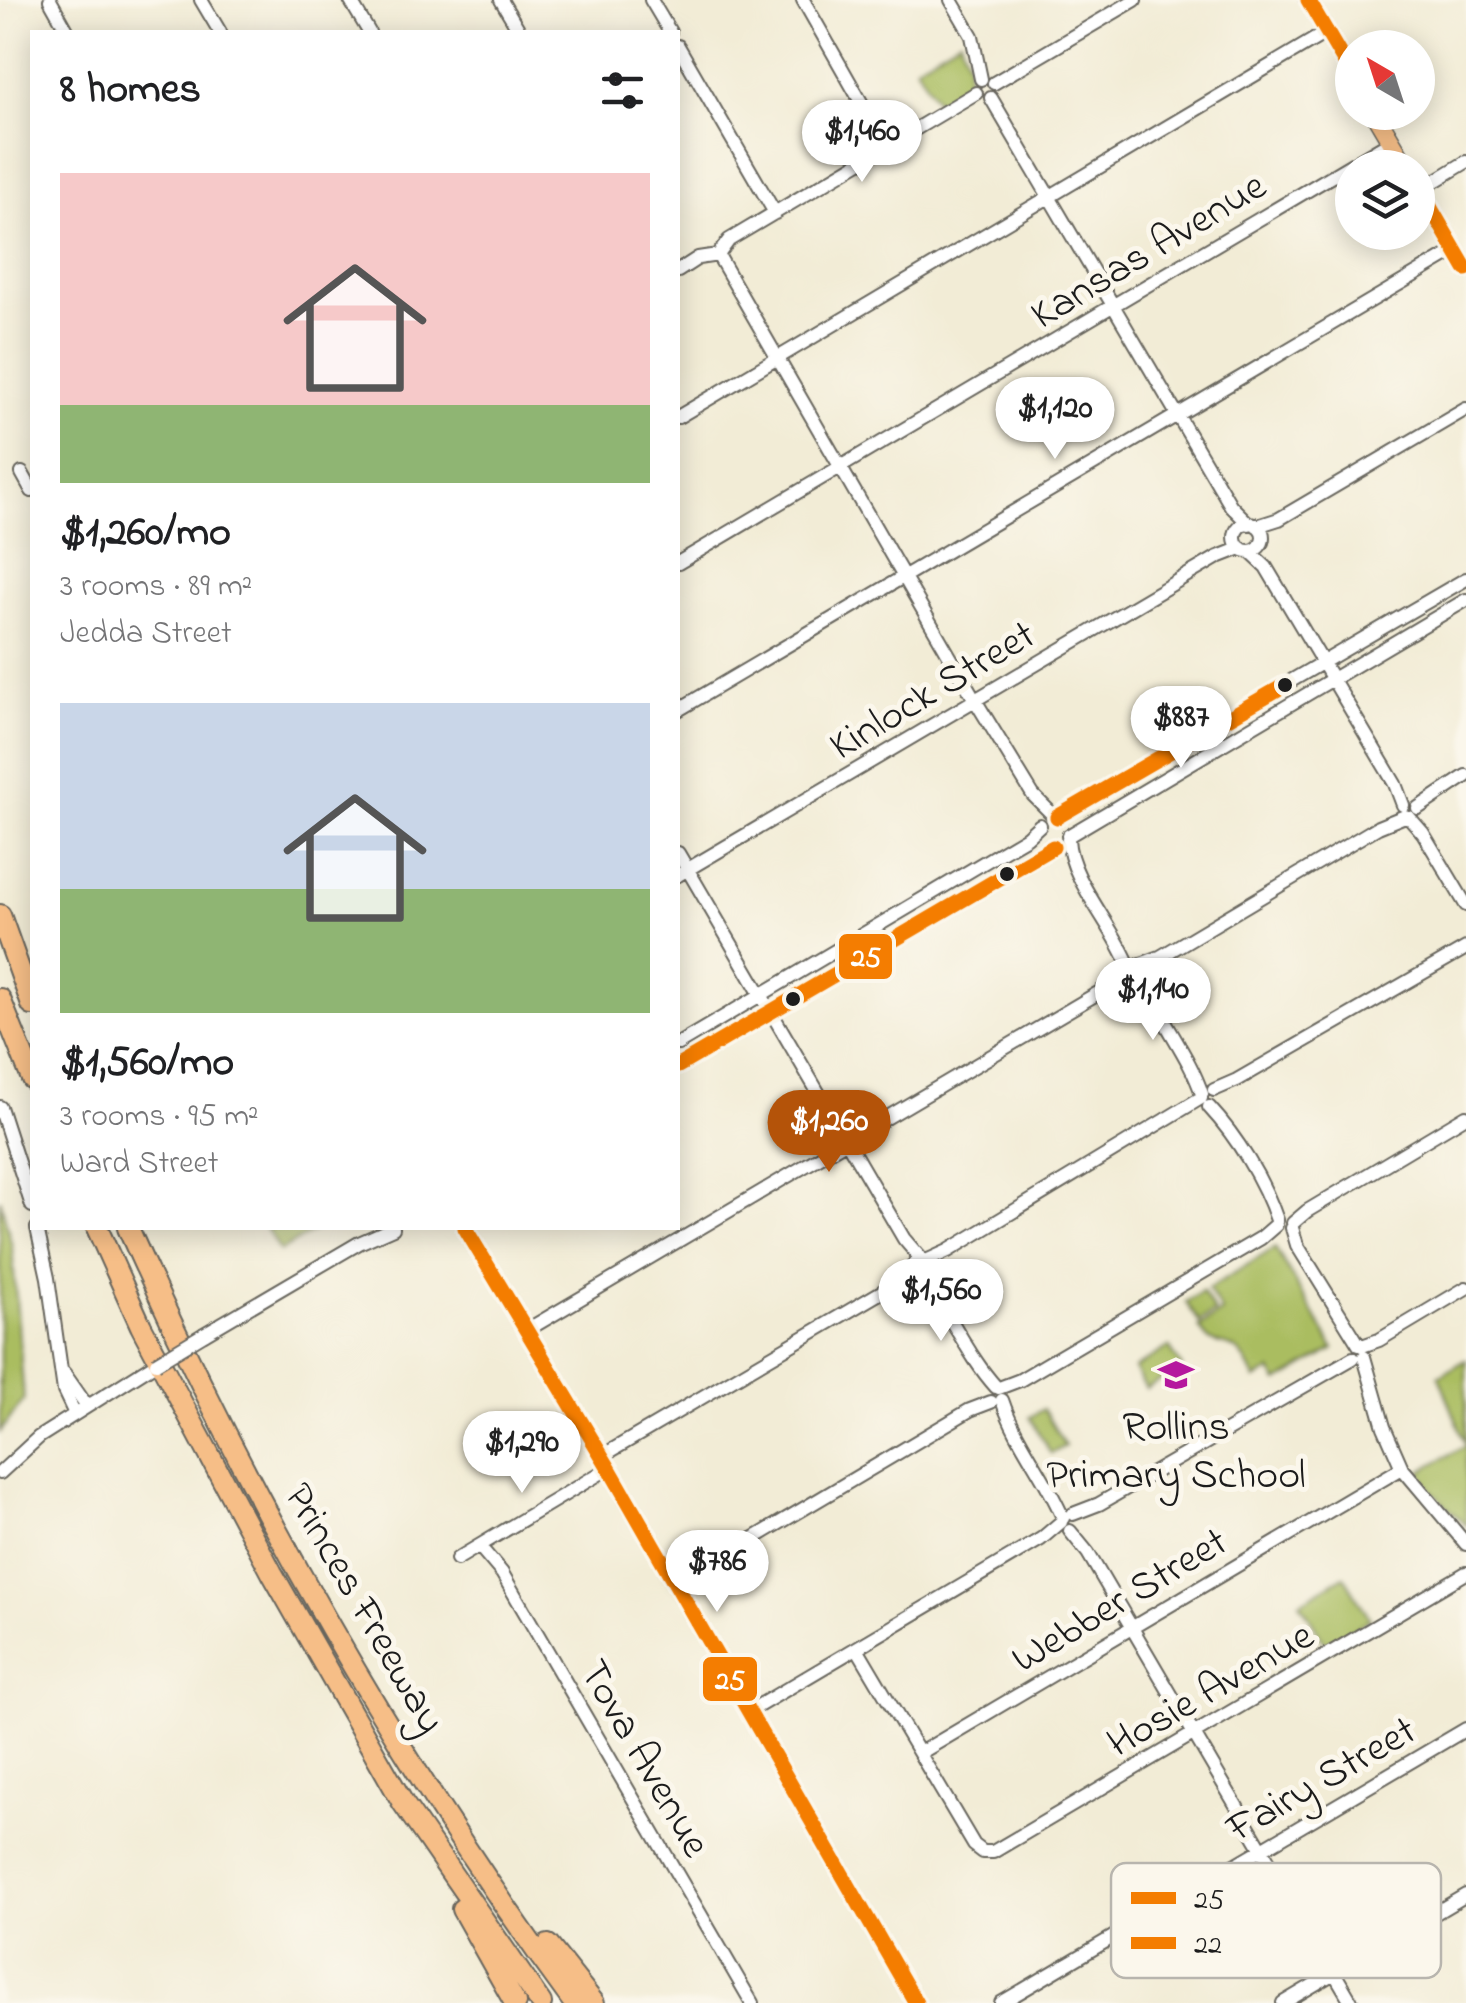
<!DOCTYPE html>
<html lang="en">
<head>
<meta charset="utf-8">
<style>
	body { margin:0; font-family:"Indie Flower",sans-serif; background:#f2f2f2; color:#202124; height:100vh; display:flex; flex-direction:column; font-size:38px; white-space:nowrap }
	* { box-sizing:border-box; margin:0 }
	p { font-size:32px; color:#757577 }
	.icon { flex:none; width:55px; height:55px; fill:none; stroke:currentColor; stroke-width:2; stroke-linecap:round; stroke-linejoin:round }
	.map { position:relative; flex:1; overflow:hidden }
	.details { position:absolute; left:30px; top:30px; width:650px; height:1200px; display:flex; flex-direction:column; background:#fff; border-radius:0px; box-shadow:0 5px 25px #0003 }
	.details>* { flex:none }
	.needle { width:65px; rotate:321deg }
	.fabs { position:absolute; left:1335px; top:30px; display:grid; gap:20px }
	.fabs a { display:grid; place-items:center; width:100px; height:100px; border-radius:50%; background:#fff; box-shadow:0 5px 25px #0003; font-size:50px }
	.price { position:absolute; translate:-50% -85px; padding:0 22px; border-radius:35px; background:#fff; color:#222; font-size:32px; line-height:65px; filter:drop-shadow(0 2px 5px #0008) }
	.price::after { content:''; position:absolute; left:50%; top:60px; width:30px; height:22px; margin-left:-15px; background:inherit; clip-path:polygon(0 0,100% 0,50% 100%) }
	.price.current { background:#b45309; color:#fff }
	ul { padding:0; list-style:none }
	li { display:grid; align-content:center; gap:20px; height:530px; padding:0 30px }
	li span { display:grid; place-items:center; height:310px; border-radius:0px; color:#555 }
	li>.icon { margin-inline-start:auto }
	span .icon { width:180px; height:180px; fill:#fffc; stroke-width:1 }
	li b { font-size:42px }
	h2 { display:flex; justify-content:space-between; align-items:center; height:120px; padding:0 30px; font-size:42px }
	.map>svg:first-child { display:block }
</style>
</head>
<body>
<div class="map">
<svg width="1466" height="2003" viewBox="0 0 1466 2003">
	<rect width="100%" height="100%" fill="#fbf7ec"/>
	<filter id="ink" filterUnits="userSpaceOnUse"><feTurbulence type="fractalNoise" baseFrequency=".01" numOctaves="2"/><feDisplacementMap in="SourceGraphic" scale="20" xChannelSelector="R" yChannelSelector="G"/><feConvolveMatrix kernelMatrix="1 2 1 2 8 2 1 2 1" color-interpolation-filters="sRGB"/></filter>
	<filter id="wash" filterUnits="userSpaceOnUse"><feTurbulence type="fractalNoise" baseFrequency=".0048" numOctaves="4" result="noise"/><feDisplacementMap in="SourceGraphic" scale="40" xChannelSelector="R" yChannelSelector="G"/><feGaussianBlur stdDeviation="2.25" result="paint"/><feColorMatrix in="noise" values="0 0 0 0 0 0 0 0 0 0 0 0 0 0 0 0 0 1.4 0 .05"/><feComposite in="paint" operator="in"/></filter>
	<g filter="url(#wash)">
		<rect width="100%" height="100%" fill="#f2ecd6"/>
		<!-- green -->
		<path fill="#aabd61" stroke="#636c3e" stroke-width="2.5" d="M960,39L968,63L967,87L938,104L916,66Z
			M0,1198L12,1246L24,1400L0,1432Z
			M266,1228H319L280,1251Z
			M1275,1248L1334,1349L1278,1382L1271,1371L1255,1379C1250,1370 1245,1355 1235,1349C1218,1339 1214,1351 1199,1327L1222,1312L1208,1289Z
			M1202,1292L1215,1312L1199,1322L1186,1302Z
			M1169,1347L1182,1367L1146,1389L1134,1369Z
			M1466,1360V1526L1431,1490L1420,1472L1466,1445L1439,1376Z
			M1043,1409L1065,1446L1051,1454L1030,1417Z
			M1344,1576L1370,1619L1326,1645L1300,1602Z"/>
	</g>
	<g filter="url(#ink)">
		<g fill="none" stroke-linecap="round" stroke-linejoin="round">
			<defs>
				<path id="minor" d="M50,0L68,32
					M201,0L220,32
					M350,0L369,32
					M501,0L520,32
					M651,0L670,32
					M803,0L886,146
					M951,0L972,36L981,79
					M678,46L775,213
					M994,83L1135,0
					M991,98L1231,506L1249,524
					M1420,190L1466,162
					M718,255L729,240L976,93
					M678,271L698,258L718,255L975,700L1033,795L1054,816
					M678,417L1327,32
					M22,473L32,491
					M1235 537a14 14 0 1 1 28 0a14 14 0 1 1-28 0Z
					M1257,526L1279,519L1466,409
					M1249,551L1266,567L1395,784L1403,805
					M678,563L1391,141
					M678,710L1455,251
					M1418,808L1466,776
					M1057,817L1466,579
					M1409,817L1423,833L1466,905
					M1068,836L1466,600
					M1068,839C1070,880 1114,926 1129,966
					M678,853L904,1239L922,1260
					M678,875L1218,557L1241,548
					M1141,964L1160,957L1378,827L1405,816
					M1143,975C1157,1018 1188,1052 1202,1094
					M678,1044L1027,837L1040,825
					M678,1066L1040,852L1053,847
					M1214,1090L1237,1080L1466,948
					M0,1107L32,1206
					M1209,1107C1237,1137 1264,1181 1277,1220
					M1293,1223L1307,1211L1466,1116
					M37,1228L48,1278L64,1391L75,1414
					M465,1228L609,1468L916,2003
					M1292,1228L1297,1245L1359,1345
					M913 1268a8 8 0 1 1 16 0a8 8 0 1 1-16 0Z
					M926,1261L948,1251L1201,1098
					M921,1277C950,1311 966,1354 996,1387
					M527,1330L1110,986L1132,978
					M204,1334L359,1243L393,1228
					M1362,1346L1379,1340L1466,1288
					M1364,1357L1384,1427L1402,1468L1466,1544
					M64,1373L87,1406
					M999,1388L1020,1380L1261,1238L1276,1225
					M1002,1400C1016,1442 1046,1477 1063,1518
					M602,1456L895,1284L918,1276
					M0,1473L39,1437L156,1363
					M1073,1514L1099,1504L1353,1358
					M1070,1531L1088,1553L1352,2003
					M480,1547L502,1573L752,2003
					M457,1559L609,1468
					M675,1585L970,1410L991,1402
					M857,1648L974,1845L983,1852H993L1466,1573
					M748,1712L1041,1539L1061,1522
					M920,1753L1402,1468
					M1001,2003L1466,1729
					M1283,2003L1466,1895"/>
				<path id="major" d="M1308,0L1352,75
					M1374,112L1407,168
					M1418,186L1466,269"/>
				<path id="highway" d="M0,915L32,1005
					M0,999L32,1079
					M97,1228L141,1326L272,1573L403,1803L541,2003
					M128,1228C247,1495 400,1767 574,2003
					M462,1909L515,2003
					M548,1945L594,2003"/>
			</defs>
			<!-- minor casing -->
			<use href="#minor" stroke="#67655d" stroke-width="16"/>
			<!-- major casing -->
			<use href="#major" stroke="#67655d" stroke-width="21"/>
			<!-- highway casing -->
			<use href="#highway" stroke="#67655d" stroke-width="24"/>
			<!-- minor -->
			<use href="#minor" stroke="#fff" stroke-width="12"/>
			<!-- major -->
			<use href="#major" stroke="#f6be87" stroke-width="18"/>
			<!-- highway -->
			<use href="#highway" stroke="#f6be87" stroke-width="20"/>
			<defs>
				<path id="minor-bridge" d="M156,1363L204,1334"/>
			</defs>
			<!-- minor-bridge casing -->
			<use href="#minor-bridge" stroke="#67655d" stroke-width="16" stroke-linecap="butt"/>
			<!-- minor-bridge -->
			<use href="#minor-bridge" stroke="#fff" stroke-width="12"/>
			<defs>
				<path id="bus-1" d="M1057,817L1285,685
					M678,1066L1053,847
					M465,1228L609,1468L916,2003"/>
				<path id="bus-2" d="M1308,0L1352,75
					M1418,186L1466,269"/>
			</defs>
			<!-- bus-1 casing -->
			<use href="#bus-1" stroke="#fbf7ec" stroke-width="22"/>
			<!-- bus-2 casing -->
			<use href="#bus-2" stroke="#fbf7ec" stroke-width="22"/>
			<!-- bus-1 -->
			<use href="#bus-1" stroke="#f47d01" stroke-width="15"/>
			<!-- bus-2 -->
			<use href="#bus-2" stroke="#f47d01" stroke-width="15"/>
		</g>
	</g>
	<!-- icons -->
	<defs>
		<symbol id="school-bare" viewBox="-9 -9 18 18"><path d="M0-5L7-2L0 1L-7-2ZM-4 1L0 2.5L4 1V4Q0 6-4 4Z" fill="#b5179e" stroke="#fbf7ec" stroke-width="2.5" paint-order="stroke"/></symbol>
	</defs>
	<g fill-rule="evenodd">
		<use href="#school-bare" x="1151" y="1350" width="50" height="50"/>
	</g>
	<!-- markers -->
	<g fill="#1c1c1c" stroke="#fbf7ec" stroke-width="4">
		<circle cx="1285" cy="685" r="9"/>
		<circle cx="1007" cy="874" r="9"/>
		<circle cx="793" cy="999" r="9"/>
	</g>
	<g text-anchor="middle" stroke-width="10" stroke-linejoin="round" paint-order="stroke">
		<!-- street labels -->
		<g font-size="42" fill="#1c1c1c" stroke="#fbf7ec">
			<text transform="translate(1147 248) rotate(-31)" y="15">Kansas Avenue</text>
			<text transform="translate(931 688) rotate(-31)" y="15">Kinlock Street</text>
			<text transform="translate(1118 1598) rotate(-31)" y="15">Webber Street</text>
			<text transform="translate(367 1607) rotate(60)" y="15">Princes Freeway</text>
			<text transform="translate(1209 1687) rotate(-30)" y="15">Hosie Avenue</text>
			<text transform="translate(647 1757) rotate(60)" y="15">Tova Avenue</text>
			<text transform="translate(1320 1777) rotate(-30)" y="15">Fairy Street</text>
		</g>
		<!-- poi labels -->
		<g font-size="42" fill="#1c1c1c" stroke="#fbf7ec">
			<text x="1176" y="1439">Rollins<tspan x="1176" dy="48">Primary School</tspan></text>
		</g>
	</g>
	<!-- legend -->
	<rect x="1111" y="1863" width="330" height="115" rx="15" fill="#fbf7ec" stroke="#b8b5ae" stroke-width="2.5"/>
	<rect x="1131" y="1892" width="45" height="12" fill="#f47d01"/>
	<rect x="1131" y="1937" width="45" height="12" fill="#f47d01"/>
	<g font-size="28" fill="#1c1c1c">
		<text x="1194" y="1908">25</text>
		<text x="1194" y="1953">22</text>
	</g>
	<g stroke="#fbf7ec" stroke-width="4">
		<rect x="837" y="932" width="57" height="49" rx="10" fill="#f47d01"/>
		<rect x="701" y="1655" width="58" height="48" rx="10" fill="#f47d01"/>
	</g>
	<g font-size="28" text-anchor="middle" font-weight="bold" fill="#fff">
		<text x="866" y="966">25</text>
		<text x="730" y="1689">25</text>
	</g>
</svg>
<div class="fabs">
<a><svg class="needle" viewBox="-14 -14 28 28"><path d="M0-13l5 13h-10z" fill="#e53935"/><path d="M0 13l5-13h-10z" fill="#757577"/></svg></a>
<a><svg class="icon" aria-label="layers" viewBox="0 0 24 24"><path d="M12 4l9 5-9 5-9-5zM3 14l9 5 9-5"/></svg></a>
</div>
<b class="price" style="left:862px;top:185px">$1,460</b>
<b class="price" style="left:1055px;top:462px">$1,120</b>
<b class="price" style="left:1181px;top:771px">$887</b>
<b class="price" style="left:1153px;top:1043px">$1,140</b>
<b class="price current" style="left:829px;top:1175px">$1,260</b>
<b class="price" style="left:941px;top:1344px">$1,560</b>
<b class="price" style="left:522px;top:1496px">$1,290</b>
<b class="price" style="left:717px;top:1615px">$786</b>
<section class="details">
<h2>8 homes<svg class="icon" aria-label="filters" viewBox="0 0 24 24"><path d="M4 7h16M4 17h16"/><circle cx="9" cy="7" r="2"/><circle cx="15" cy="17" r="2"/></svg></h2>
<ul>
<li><span style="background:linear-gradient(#f6c9c9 75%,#8fb573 0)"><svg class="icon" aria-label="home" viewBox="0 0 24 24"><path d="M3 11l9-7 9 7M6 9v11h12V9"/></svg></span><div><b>$1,260/mo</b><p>3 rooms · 89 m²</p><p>Jedda Street</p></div></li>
<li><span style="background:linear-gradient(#c9d6e8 60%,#8fb573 0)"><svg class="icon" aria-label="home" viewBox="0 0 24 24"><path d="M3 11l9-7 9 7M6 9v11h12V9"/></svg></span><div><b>$1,560/mo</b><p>3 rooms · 95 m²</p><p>Ward Street</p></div></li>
</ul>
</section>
</div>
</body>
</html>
